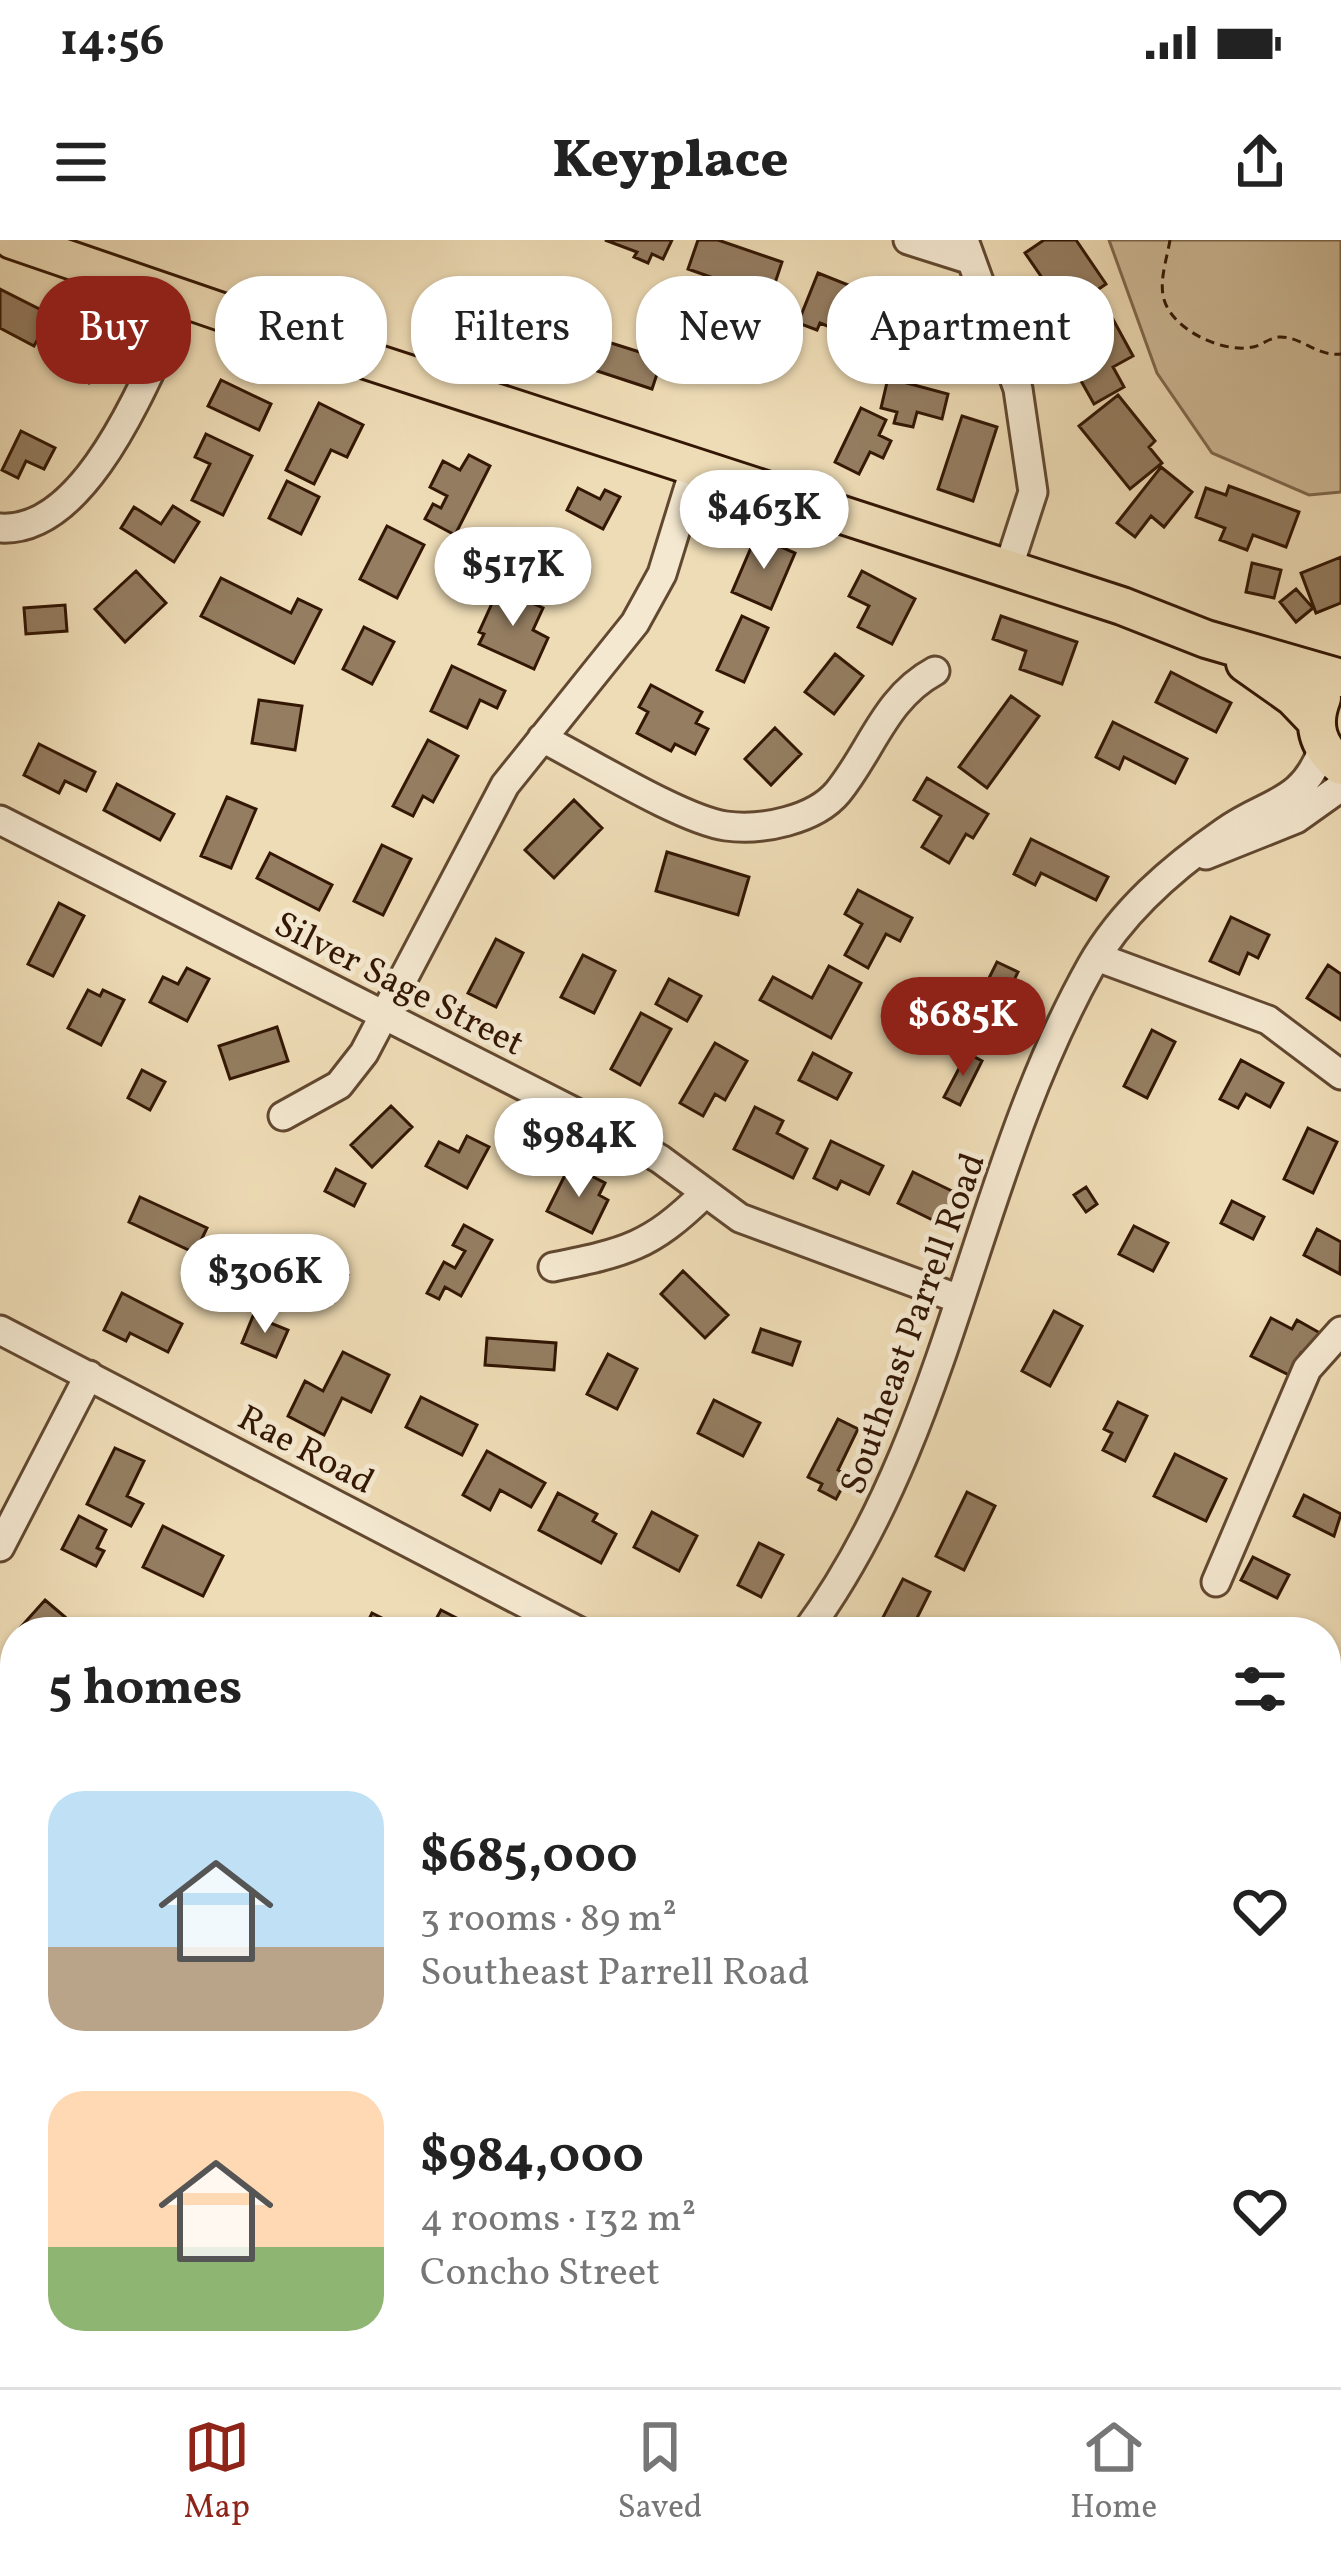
<!DOCTYPE html>
<html lang="en">
<head>
<meta charset="utf-8">
<style>
	body { margin:0; font-family:Vollkorn,serif; background:#f6f6f6; color:#222; height:100vh; display:flex; flex-direction:column; font-size:45px; white-space:nowrap }
	* { box-sizing:border-box; margin:0 }
	p { font-size:39px; color:#767676 }
	.icon { flex:none; width:66px; height:66px; fill:none; stroke:currentColor; stroke-width:2; stroke-linecap:round; stroke-linejoin:round }
	.map { position:relative; flex:1; overflow:hidden }
	.details { position:absolute; left:0px; top:1377px; width:1341px; height:771px; display:flex; flex-direction:column; background:#fff; border-radius:48px 48px 0 0; box-shadow:0 3px 9px #0004 }
	.details>* { flex:none }
	.top-card { position:absolute; left:36px; top:36px; width:1269px; height:108px; display:flex; gap:24px }
	.price { position:absolute; translate:-50% -102px; padding:0 27px; border-radius:42px; background:#fff; color:#222; font-size:39px; line-height:78px; filter:drop-shadow(0 3px 6px #0008) }
	.price::after { content:''; position:absolute; left:50%; top:72px; width:36px; height:27px; margin-left:-18px; background:inherit; clip-path:polygon(0 0,100% 0,50% 100%) }
	.price.current { background:#8f2418; color:#fff }
	ul { padding:0; list-style:none }
	li { display:flex; align-items:center; gap:36px; height:300px; padding:0 48px }
	li span { display:grid; place-items:center; flex:none; width:336px; height:240px; border-radius:36px; color:#555 }
	li>.icon { margin-inline-start:auto }
	span .icon { width:144px; height:144px; fill:#fffc; stroke-width:1 }
	li b { font-size:51px }
	h2 { display:flex; justify-content:space-between; align-items:center; height:144px; padding:0 48px; font-size:51px }
	.pill { padding:0 42px; border-radius:48px; background:#fff; box-shadow:0 3px 9px #0004; font-size:42px; line-height:108px }
	.pill.current { background:#8f2418; color:#fff }
	.status { display:flex; justify-content:space-between; align-items:center; height:84px; padding:0 60px; background:#fff; direction:ltr }
	.status svg { height:33px; fill:currentColor }
	header { display:flex; justify-content:space-between; align-items:center; height:156px; padding:0 48px; background:#fff; font-size:54px; font-weight:800 }
	.tabs { display:flex; justify-content:space-around; align-items:center; height:168px; border-top:3px solid #e0e0e0; background:#fff; font-size:33px; color:#767676 }
	.tabs a { display:grid; justify-items:center; gap:6px }
	.tabs .current { color:#8f2418 }
	.map>svg:first-child { display:block }
</style>
</head>
<body>
<div class="status"><b>14:56</b><svg viewBox="0 0 49 12"><path d="M0 12V9h3v3zM5 12V6h3v6zM10 12V3h3v9zM15 12V0h3v12zM26 1h20v11H26zM47 4h2v5h-2z"/></svg></div>
<header><svg class="icon" aria-label="menu" viewBox="0 0 24 24"><path d="M4 6h16M4 12h16M4 18h16"/></svg>Keyplace<svg class="icon" aria-label="share" viewBox="0 0 24 24"><path d="M12 15V3M7 8l5-5 5 5M5 13v7h14v-7"/></svg></header>
<div class="map">
<svg width="1341" height="2147" viewBox="0 0 1341 2147">
	<rect width="100%" height="100%" fill="#eedcb6"/>
	<filter id="stains"><feTurbulence type="fractalNoise" baseFrequency=".00167" numOctaves="4"/><feColorMatrix values="0 0 0 0 .2 0 0 0 0 .09 0 0 0 0 .02 0 0 0 .5 -.17"/></filter>
	<radialGradient id="worn" r=".72"><stop offset=".6" stop-color="#630" stop-opacity="0"/><stop offset="1" stop-color="#630" stop-opacity=".3"/></radialGradient>
	<!-- green -->
	<path fill="#cebb98" stroke="#80694e" stroke-width="3" d="M1109,0H1341V252L1309,255L1212,213L1157,133Z"/>
	<!-- building -->
	<path fill="#947d61" stroke="#331704" stroke-width="3" d="M605,0H672L663,19L652,14L648,23L634,17L637,12Z
		M698,0H718L782,22L770,58L688,29Z
		M1044,0H1076L1106,44L1059,76L1040,50L1047,45L1025,13Z
		M818,33L861,50L845,93L820,83L817,90L798,83Z
		M898,41L926,51L910,96L964,116L954,142L872,112Z
		M0,49L51,75L34,106L0,88Z
		M503,69L569,93L558,124L492,100Z
		M1109,72L1133,116L1113,127L1124,147L1094,164L1080,139L1093,132L1072,92Z
		M592,97L662,119L652,149L582,126Z
		M77,107L102,128L89,143L64,121Z
		M888,138L948,154L942,179L917,172L913,187L894,183L897,172L881,168Z
		M221,140L271,164L259,190L208,166Z
		M1118,155L1155,201L1149,207L1162,223L1130,249L1079,186Z
		M319,163L363,185L347,217L331,210L314,244L286,230Z
		M861,168L886,180L879,195L891,201L883,218L870,212L859,234L835,222Z
		M962,176L997,187L973,261L938,249Z
		M21,191L55,208L44,229L26,221L18,238L2,230Z
		M206,194L252,216L223,275L192,260L210,224L195,217Z
		M469,215L490,226L455,295L425,279L433,264L441,268L447,256L430,247L443,221L460,230Z
		M1161,227L1192,252L1164,287L1151,276L1135,297L1117,283Z
		M287,241L319,257L301,294L269,278Z
		M1229,246L1299,272L1286,307L1253,295L1247,310L1220,300L1225,288L1196,277L1206,248L1226,255Z
		M578,248L600,259L605,250L620,257L603,289L567,270Z
		M173,266L199,282L174,322L121,288L134,267L161,284Z
		M387,286L424,305L397,358L360,339Z
		M756,296L795,313L771,369L732,352Z
		M553,298L577,310L552,359L520,343L539,305L547,309Z
		M1341,317V363L1316,373L1301,333Z
		M1252,323L1281,330L1274,358L1246,352Z
		M136,331L166,363L125,402L95,369Z
		M862,331L915,359L892,404L858,387L869,366L849,356Z
		M221,338L291,373L298,359L321,370L294,423L201,376Z
		M499,348L543,368L533,390L548,398L534,429L479,404L484,394L479,392Z
		M1296,349L1313,368L1296,382L1280,362Z
		M65,365L67,391L26,394L24,368Z
		M742,376L768,388L744,442L717,430Z
		M1001,376L1077,402L1062,444L1020,429L1026,411L993,399Z
		M364,387L394,402L372,444L343,429Z
		M835,414L863,436L834,474L805,452Z
		M452,426L505,451L497,468L480,460L467,488L431,471Z
		M1171,432L1231,463L1216,492L1156,462Z
		M651,445L702,472L696,483L708,489L695,514L675,504L671,511L637,493L648,472L639,467Z
		M1011,456L1039,476L987,548L959,527Z
		M259,460L302,466L295,510L252,503Z
		M1113,482L1187,519L1175,543L1124,517L1119,529L1096,517Z
		M775,488L801,514L771,545L745,519Z
		M428,500L458,516L433,562L423,556L413,576L393,566Z
		M39,504L95,532L86,551L65,541L59,553L24,535Z
		M927,538L988,574L973,598L966,594L949,623L922,607L941,576L914,560Z
		M117,544L174,574L160,600L104,570Z
		M227,557L256,569L231,628L201,616Z
		M574,560L602,588L554,638L525,610Z
		M1031,599L1108,637L1096,660L1041,633L1035,645L1014,634Z
		M382,605L411,619L383,675L354,661Z
		M667,612L749,637L738,675L656,651Z
		M270,613L332,645L319,670L257,638Z
		M858,650L912,678L900,701L886,694L868,728L845,715L862,684L845,674Z
		M59,663L84,676L53,736L28,724Z
		M1231,677L1269,695L1258,718L1248,713L1239,734L1210,721Z
		M496,699L523,713L496,767L468,753Z
		M583,715L615,731L594,773L561,757Z
		M997,722L1018,732L993,783L972,772Z
		M1328,725L1341,734V780L1307,758Z
		M829,726L861,743L831,798L760,760L773,737L812,758Z
		M187,728L209,739L187,781L150,762L163,737L178,744Z
		M669,739L701,756L687,781L656,764Z
		M88,750L100,756L103,750L124,760L101,805L68,788Z
		M641,773L671,789L640,845L611,829Z
		M277,787L288,821L230,839L219,806Z
		M1152,790L1175,802L1147,858L1124,846Z
		M715,803L747,821L725,860L715,854L703,876L680,863Z
		M813,813L851,833L837,859L799,840Z
		M967,813L982,821L960,865L944,857Z
		M1241,820L1283,843L1270,867L1246,854L1238,868L1220,859Z
		M142,830L165,842L150,870L128,858Z
		M391,866L412,887L372,927L351,905Z
		M755,867L783,881L777,893L807,909L793,938L734,909Z
		M1308,888L1337,902L1313,953L1284,939Z
		M467,896L489,907L467,948L426,926L439,902L459,912Z
		M831,901L883,926L869,954L841,941L837,949L814,938Z
		M570,925L605,943L599,955L608,960L592,993L547,971Z
		M336,929L365,944L354,966L325,951Z
		M913,932L960,955L945,986L898,963Z
		M1086,947L1097,964L1086,972L1074,955Z
		M140,957L207,988L195,1013L129,982Z
		M1232,961L1264,977L1253,999L1221,983Z
		M464,985L492,1000L461,1056L445,1047L439,1059L427,1053L444,1022L455,1028L465,1011L453,1005Z
		M1134,986L1168,1003L1153,1031L1119,1014Z
		M1317,989L1341,1002L1340,1034L1304,1015Z
		M296,1009L348,1035L334,1062L297,1043L305,1027L290,1020Z
		M683,1031L728,1075L705,1098L661,1054Z
		M122,1053L182,1084L168,1112L130,1093L126,1101L104,1090Z
		M1054,1071L1082,1086L1050,1146L1022,1131Z
		M253,1076L288,1090L276,1117L242,1103Z
		M1271,1078L1292,1089L1297,1080L1320,1093L1308,1116L1301,1113L1289,1135L1251,1116Z
		M761,1089L800,1102L792,1125L753,1112Z
		M487,1098L556,1103L554,1130L485,1125Z
		M343,1112L389,1135L371,1172L342,1158L324,1195L288,1176L305,1141L323,1151Z
		M608,1114L637,1129L617,1169L587,1154Z
		M421,1157L477,1185L462,1215L406,1187Z
		M714,1160L760,1183L743,1216L698,1193Z
		M1118,1162L1147,1176L1125,1221L1103,1210L1112,1193L1104,1189Z
		M838,1179L858,1189L838,1230L849,1235L836,1259L819,1250L822,1244L808,1237Z
		M115,1208L144,1221L127,1256L143,1264L131,1286L87,1264Z
		M487,1211L545,1243L531,1267L500,1250L490,1270L463,1255Z
		M1175,1214L1226,1239L1206,1281L1154,1256Z
		M967,1252L995,1266L964,1330L936,1316Z
		M558,1253L597,1274L593,1281L616,1294L601,1323L539,1290Z
		M1304,1255L1341,1274L1334,1296L1294,1276Z
		M652,1272L697,1296L679,1331L634,1307Z
		M79,1276L106,1290L97,1308L104,1311L96,1326L62,1309Z
		M163,1286L223,1316L203,1356L143,1327Z
		M759,1303L783,1315L761,1357L738,1345Z
		M1253,1317L1289,1335L1277,1358L1241,1340Z
		M903,1339L930,1352L910,1392H893L879,1385Z
		M45,1360L65,1377L52,1392H24L20,1388Z
		M441,1370L472,1386L469,1392H429Z
		M372,1373L400,1387L397,1392H363Z
		M1341,1478V1563L1326,1579V1486L1330,1490Z
		M172,2133H346L364,2142L362,2147H164Z
		M1058,2133H1133L1149,2141L1154,2140L1156,2147H1057L1053,2145Z"/>
	<g fill="none" stroke-linecap="round" stroke-linejoin="round">
		<defs>
			<path id="minor" d="M908,0L971,20
				M964,0L1018,149L1033,252L1008,329
				M0,288C91,294 150,126 184,59
				M542,498C586,520 682,580 726,586C761,591 815,580 838,552C872,510 885,458 935,431
				M0,580L604,887L660,919L740,978L959,1059
				M1206,615L1296,579L1341,547
				M1097,717L1268,780L1341,835
				M283,876L339,845L364,813L505,545L635,383L662,334L695,227
				M553,1027C626,1012 650,1007 704,954
				M0,1090L580,1392
				M0,1307L89,1135
				M1216,1342L1307,1129L1341,1091
				M806,1392C952,1194 972,938 1091,726C1122,671 1172,628 1224,592C1269,560 1302,566 1323,508
				M0,1448L15,1456
				M14,1724L15,1725
				M0,2013L15,2027
				M642,2133L669,2147
				M78,2147L91,2133"/>
			<path id="major" d="M12,0L292,96L1122,366L1206,399L1341,438
				M1245,423L1293,457L1316,481
				M1322,458C1311,486 1318,507 1341,526
				M1326,1764L1341,1748
				M960,2147L974,2133"/>
		</defs>
		<!-- minor casing -->
		<use href="#minor" stroke="#624830" stroke-width="33"/>
		<!-- major casing -->
		<use href="#major" stroke="#331704" stroke-width="42"/>
		<!-- path -->
		<path stroke="#331704" stroke-width="3" stroke-dasharray="9 6" stroke-linecap="butt" d="M1170,0C1167,18 1160,38 1163,55C1168,88 1222,114 1253,107C1262,105 1269,98 1279,97C1301,96 1317,117 1341,114
			M1040,2147H1042
			M1047,2147L1054,2133"/>
		<!-- minor -->
		<use href="#minor" stroke="#f4e8d0" stroke-width="27"/>
		<!-- major -->
		<use href="#major" stroke="#eedcb6" stroke-width="36"/>
	</g>
	<g text-anchor="middle" stroke-width="10" stroke-linejoin="round" paint-order="stroke">
		<!-- street labels -->
		<g font-size="36" fill="#331704" stroke="#f4e8d0">
			<text transform="translate(400 742) rotate(27)" y="13">Silver Sage Street</text>
			<text transform="translate(911 1083) rotate(-70)" y="13">Southeast Parrell Road</text>
			<text transform="translate(307 1208) rotate(28)" y="13">Rae Road</text>
		</g>
	</g>
	<rect width="100%" height="100%" filter="url(#stains)"/>
	<rect width="100%" height="100%" fill="url(#worn)"/>
</svg>
<b class="price" style="left:764px;top:332px">$463K</b>
<b class="price" style="left:513px;top:389px">$517K</b>
<b class="price current" style="left:963px;top:839px">$685K</b>
<b class="price" style="left:579px;top:960px">$984K</b>
<b class="price" style="left:265px;top:1096px">$306K</b>
<div class="top-card">
<a class="pill current">Buy</a>
<a class="pill">Rent</a>
<a class="pill">Filters</a>
<a class="pill">New</a>
<a class="pill">Apartment</a>
</div>
<section class="details">
<h2>5 homes<svg class="icon" aria-label="filters" viewBox="0 0 24 24"><path d="M4 7h16M4 17h16"/><circle cx="9" cy="7" r="2"/><circle cx="15" cy="17" r="2"/></svg></h2>
<ul>
<li><span style="background:linear-gradient(#bfe0f5 65%,#b9a48a 0)"><svg class="icon" aria-label="home" viewBox="0 0 24 24"><path d="M3 11l9-7 9 7M6 9v11h12V9"/></svg></span><div><b>$685,000</b><p>3 rooms · 89 m²</p><p>Southeast Parrell Road</p></div><svg class="icon" aria-label="heart" viewBox="0 0 24 24"><path d="M12 20l-8-8c-3-5 5-10 8-4 3-6 11-1 8 4z"/></svg></li>
<li><span style="background:linear-gradient(#ffd9b3 65%,#8fb573 0)"><svg class="icon" aria-label="home" viewBox="0 0 24 24"><path d="M3 11l9-7 9 7M6 9v11h12V9"/></svg></span><div><b>$984,000</b><p>4 rooms · 132 m²</p><p>Concho Street</p></div><svg class="icon" aria-label="heart" viewBox="0 0 24 24"><path d="M12 20l-8-8c-3-5 5-10 8-4 3-6 11-1 8 4z"/></svg></li>
</ul>
</section>
</div>
<nav class="tabs">
<a class="current"><svg class="icon" aria-label="map" viewBox="0 0 24 24"><path d="M3 6l6-2 6 2 6-2v14l-6 2-6-2-6 2zM9 4v14M15 6v14"/></svg>Map</a>
<a><svg class="icon" aria-label="saved" viewBox="0 0 24 24"><path d="M7 4h10v16l-5-4-5 4z"/></svg>Saved</a>
<a><svg class="icon" aria-label="home" viewBox="0 0 24 24"><path d="M3 11l9-7 9 7M6 9v11h12V9"/></svg>Home</a>
</nav>
</body>
</html>
